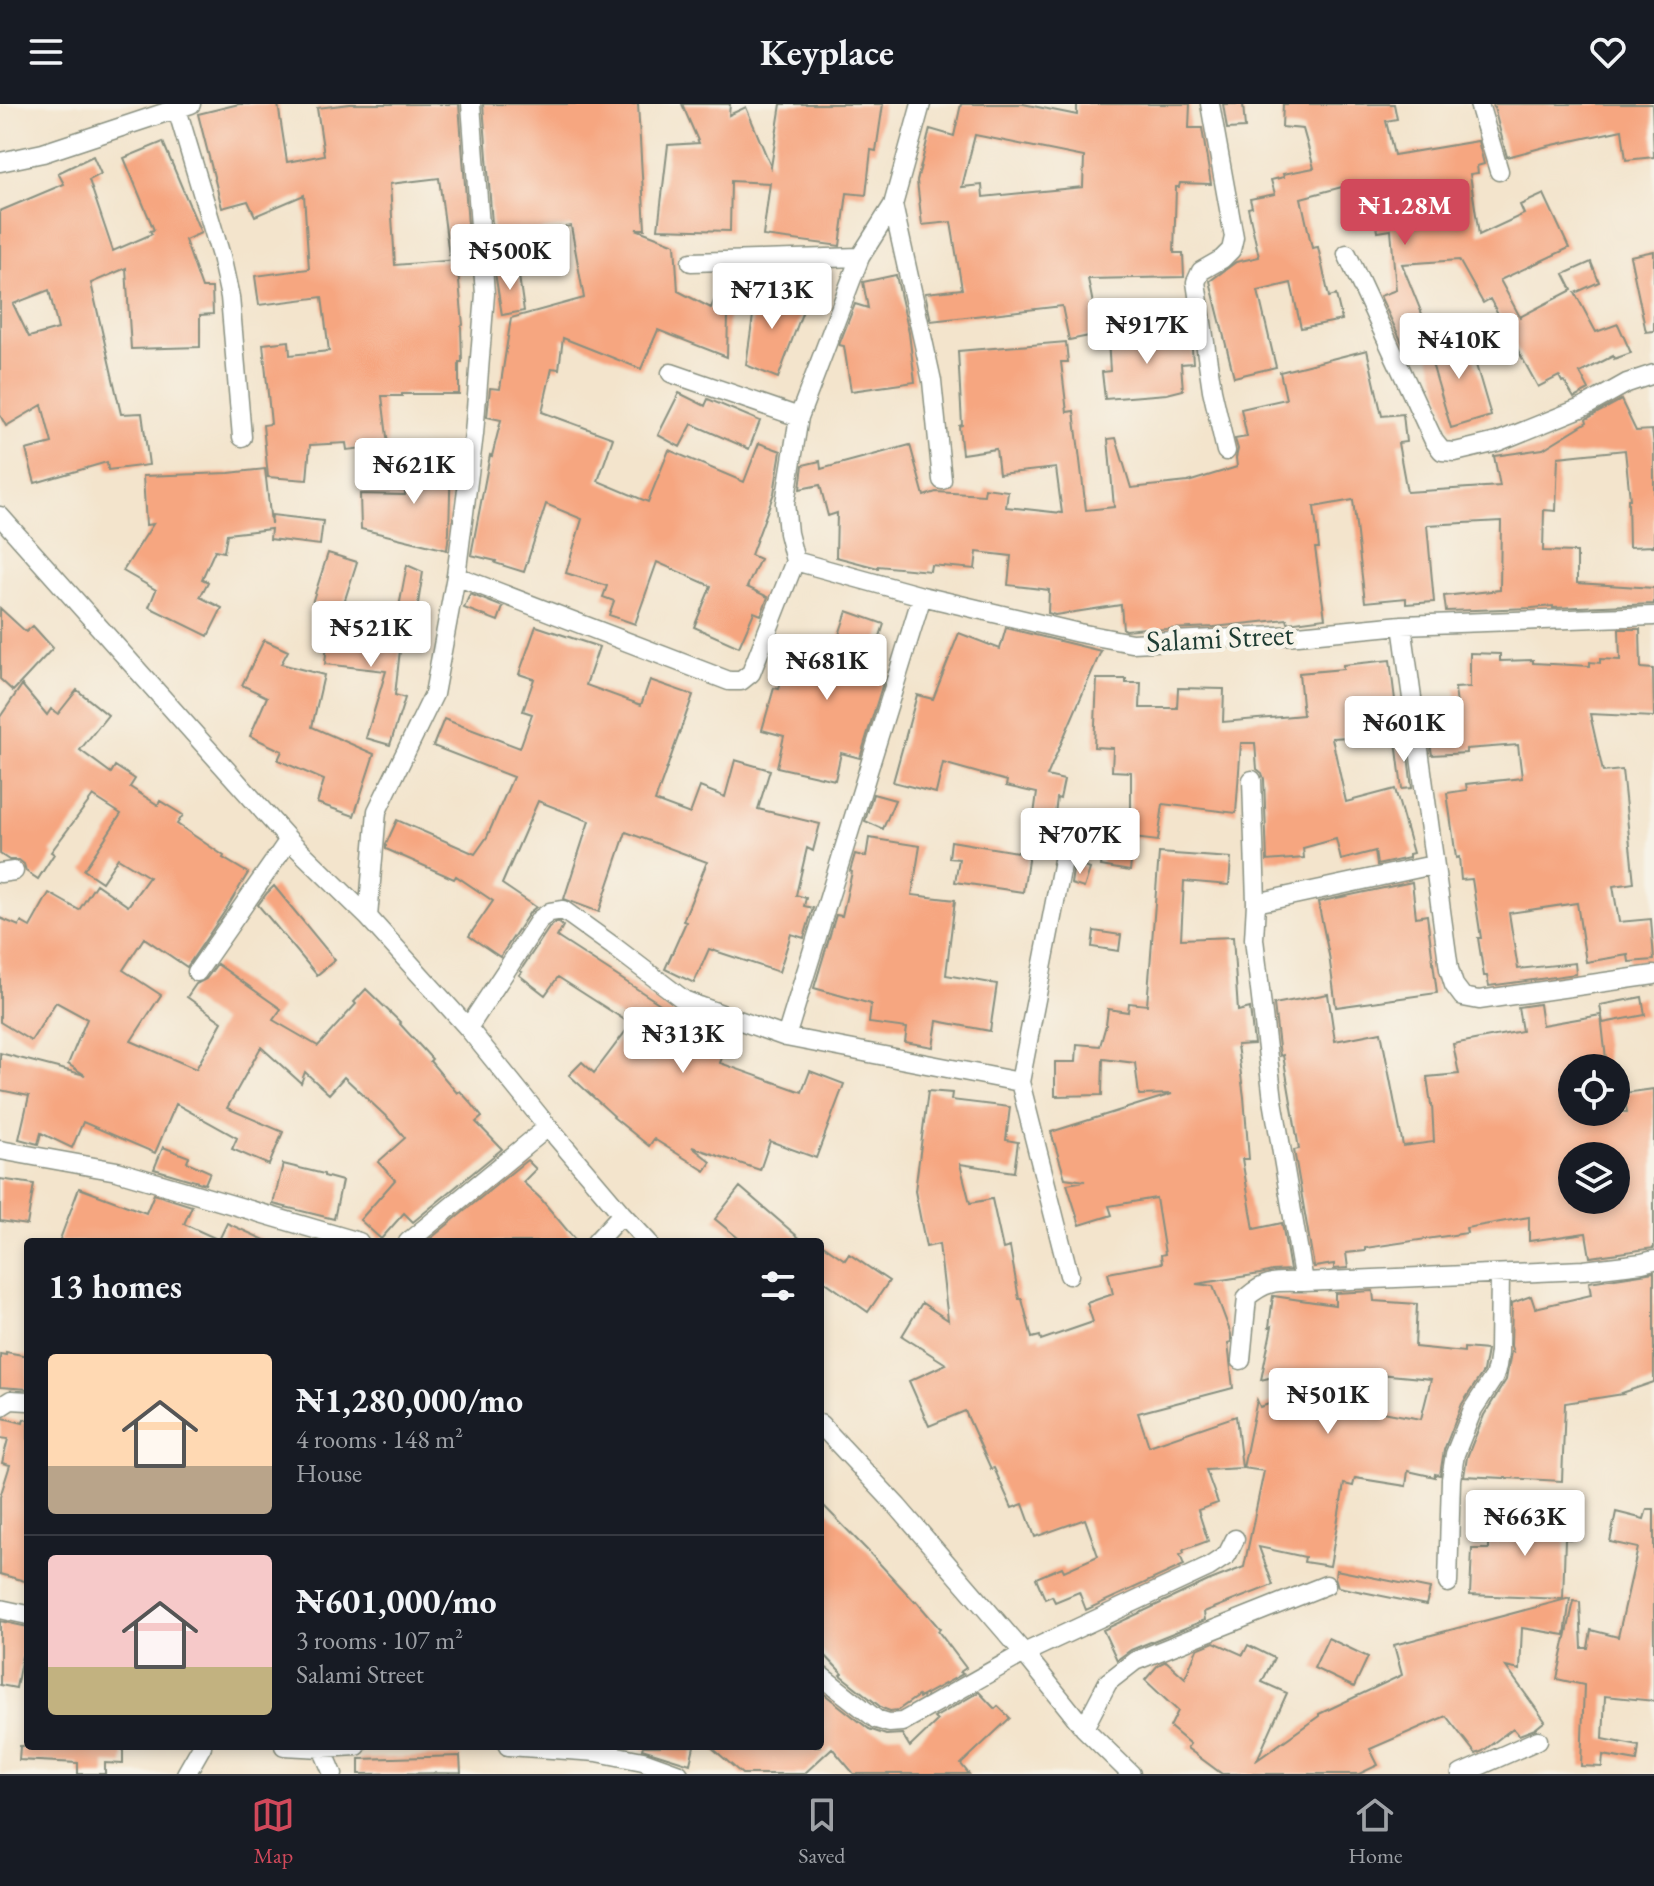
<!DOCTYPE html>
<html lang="en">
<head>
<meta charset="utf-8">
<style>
	body { margin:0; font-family:"EB Garamond",serif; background:#20242c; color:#f1f3f6; height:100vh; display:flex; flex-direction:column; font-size:30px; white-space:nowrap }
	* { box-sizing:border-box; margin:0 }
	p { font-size:26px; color:#9ea1a6 }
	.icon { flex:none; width:44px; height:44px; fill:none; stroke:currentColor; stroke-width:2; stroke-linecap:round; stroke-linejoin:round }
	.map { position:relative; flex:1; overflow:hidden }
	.sheet { position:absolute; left:24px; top:1134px; width:800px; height:512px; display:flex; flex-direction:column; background:#171b24; border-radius:8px; box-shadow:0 4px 12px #0003 }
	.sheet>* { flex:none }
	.tools { position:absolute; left:1558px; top:950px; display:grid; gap:16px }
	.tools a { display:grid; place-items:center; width:72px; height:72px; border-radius:50%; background:#171b24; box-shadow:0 4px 12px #0003; font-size:40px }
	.price { position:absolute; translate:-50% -68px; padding:0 18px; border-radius:8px; background:#fff; color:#222; font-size:26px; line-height:52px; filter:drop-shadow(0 2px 4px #0008) }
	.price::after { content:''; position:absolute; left:50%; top:48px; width:24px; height:18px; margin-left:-12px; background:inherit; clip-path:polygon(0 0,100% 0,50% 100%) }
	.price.on { background:#d1495b; color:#fff }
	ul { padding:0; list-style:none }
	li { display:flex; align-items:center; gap:24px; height:200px; padding:0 24px }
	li+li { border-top:2px solid #363941 }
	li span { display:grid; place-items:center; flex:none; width:224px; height:160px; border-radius:8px; color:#555 }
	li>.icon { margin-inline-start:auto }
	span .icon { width:96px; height:96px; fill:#fffc; stroke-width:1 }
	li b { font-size:34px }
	h2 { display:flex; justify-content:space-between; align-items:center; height:96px; padding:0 24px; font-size:34px }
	header { display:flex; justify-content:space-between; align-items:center; height:104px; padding:0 24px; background:#171b24; font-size:36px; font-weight:700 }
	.menu { display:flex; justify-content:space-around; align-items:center; height:112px; border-top:2px solid #363941; background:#171b24; font-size:22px; color:#9ea1a6 }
	.menu a { display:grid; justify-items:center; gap:4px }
	.menu .on { color:#d1495b }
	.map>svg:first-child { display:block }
</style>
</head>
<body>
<header><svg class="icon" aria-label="menu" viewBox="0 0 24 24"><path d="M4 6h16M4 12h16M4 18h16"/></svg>Keyplace<svg class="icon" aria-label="heart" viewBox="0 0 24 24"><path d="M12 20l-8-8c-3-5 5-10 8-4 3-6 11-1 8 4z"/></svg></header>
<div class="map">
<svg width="1654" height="1670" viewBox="0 0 1654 1670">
	<rect width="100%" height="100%" fill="#f7f3e8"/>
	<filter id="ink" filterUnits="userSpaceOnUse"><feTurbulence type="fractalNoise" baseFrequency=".0125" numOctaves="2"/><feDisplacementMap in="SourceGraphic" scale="16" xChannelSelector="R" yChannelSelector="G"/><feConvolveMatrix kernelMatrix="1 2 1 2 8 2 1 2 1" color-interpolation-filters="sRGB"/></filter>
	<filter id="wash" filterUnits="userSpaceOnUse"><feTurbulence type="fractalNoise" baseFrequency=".006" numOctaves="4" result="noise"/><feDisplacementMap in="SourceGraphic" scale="32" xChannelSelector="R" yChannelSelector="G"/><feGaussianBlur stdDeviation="1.8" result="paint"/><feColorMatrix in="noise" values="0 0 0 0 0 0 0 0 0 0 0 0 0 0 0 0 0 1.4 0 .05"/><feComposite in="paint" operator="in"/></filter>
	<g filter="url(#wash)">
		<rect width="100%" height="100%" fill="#f3e4cc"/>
		<g id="blocks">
			<!-- building -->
			<path fill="#f6a680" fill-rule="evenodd" d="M239,0H278L287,58L324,51L317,4L350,0H459L470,148L449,151L439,74L390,80L395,161L457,156L463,221L461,222L462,258H459V290H402V292H382L388,341L347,346L346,339L310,341L307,376L268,373L263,321L271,320L263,240L289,237L290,251L329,247L322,193L259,201L255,172L309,165L304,91L255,112L248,97L222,104L198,10Z
				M483,0H638L645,125H636L675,140L678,187L711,204L725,169H729L727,253L658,226L641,265L563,234L559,265L552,264L542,308L613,334L598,377L648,398L669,346L744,378L759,339L781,347L774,389L751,451L760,455L747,483L768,493L761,511L754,508L739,543L694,523L711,482L657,458L635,520L609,511L614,497L603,493L607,482L566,469L582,415L546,400L524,468L495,459L496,457L471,451L490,351L492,352L501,316L487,313L490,284L500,285L511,214L584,194L571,122L493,133Z
				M682,0H730L729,11L746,3L771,63L781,0H883L876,47L871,46L866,91L847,89L840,142L763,132L770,79L731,77L730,127L658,125L668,41L699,39Z
				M961,0H1023L1077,11V0H1190L1189,24H1202L1211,80L1180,79L1179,83H1176L1174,149H1183L1184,173L1088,175L1099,230L1069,236L1062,202L931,217L925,189L962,185L951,118L922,121L917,77L930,25L954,32ZM975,31L1084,53L1083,83L983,93L982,81L962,83Z
				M1223,0H1243L1245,24L1227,25Z
				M1283,0H1394L1397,15L1386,17L1394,51L1478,37L1484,60L1477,62L1478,69L1470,70L1479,131L1524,110L1520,101L1544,90L1569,144L1500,176L1520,213L1572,186L1564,170L1591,158L1599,178L1575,189L1596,228L1618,220L1631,249L1614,255L1613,252L1580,269L1589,286L1574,294L1564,277L1562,278L1559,272L1538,283L1490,195L1483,199L1459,156L1402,160L1432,235L1405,245L1380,192L1396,186L1391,126L1378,128L1371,82L1365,83L1364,77L1301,94L1312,144L1318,143L1329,193L1336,191L1342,216L1301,224L1291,179L1258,187L1276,263L1234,273L1210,177L1236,158L1259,153L1248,104L1252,103L1250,95L1275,90L1271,76L1284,73L1283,70L1314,64L1303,25L1282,23Z
				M1493,0H1652L1654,53L1626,56L1622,26L1548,42L1507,53Z
				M163,38L201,129L185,136L202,184H212L213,210L200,211V243L131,245L126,164L91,179L121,310L142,309L149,361L108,366L107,358L35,379L26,346L52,339L42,301L6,322L0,311V107L64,80L58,69L93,52L101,70L89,76L113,147L152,130L150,127L154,126L124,54ZM49,186L58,225L29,233L13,200Z
				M1654,147V227L1646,228L1630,152Z
				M518,165L524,207L502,211L495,169Z
				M896,171L909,229L915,278L851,287L844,242L839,241L855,200L868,204L863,178Z
				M757,183L805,201L778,274L746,261Z
				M1191,230L1193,259L1181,260L1183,286L1167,290L1105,295L1102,268L1110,267L1108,235Z
				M1456,233L1458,241L1469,237L1491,312L1451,324L1426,239Z
				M1066,238L1068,258H1061L1067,308L1074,307L1086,406L1114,403L1108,335L1116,334L1131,384L1188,378L1237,363L1236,354L1238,345L1235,335L1247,333L1241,305L1286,295L1280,268L1367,246L1382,312L1403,310L1406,338L1398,339L1407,388L1500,382L1494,352L1543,345L1587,318L1586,315L1621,296L1636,327L1652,326L1654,342V442L1629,443L1628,395H1630L1625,346L1558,353L1556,407L1544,406L1543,447L1577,448V479L1654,484V500L1553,504V502L1532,504L1446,507L1444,492L1500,486L1501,417L1427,421L1434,498L1406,500V494L1365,498L1353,396L1314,403L1319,444H1315L1325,514L1288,519L1287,515L1214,523L1145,526V524L1125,526L1123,525L1121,501L1055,511L1048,509L1049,486L1008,481L1011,452L977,448L975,465L931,461L930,467L878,462V464L836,453L837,409L828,412L820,381L800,385L803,361L820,357L821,365L910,341L924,392L936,388L984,391L985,384L1008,387L1006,403L1062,409L1056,364L999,370L996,345L962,350L959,322L962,321L958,247Z
				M679,289L705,302L708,295L760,317L749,345L692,320L680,343L658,331Z
				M406,354L451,355L449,428L447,446L361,425L360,390L405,391Z
				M265,365L271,420L272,411L323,417L320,441L270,435L271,425L227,430L224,448L215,446L202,475L208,478L200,493L222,504L208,532L149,503L156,486L123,467L153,420L146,421L143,372L229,369Z
				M328,449L357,458L341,508L312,499Z
				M407,461L423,468L417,506L399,503Z
				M470,490L503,503L498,517L464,504Z
				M0,504L26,528L33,522L53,544L13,587L0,575Z
				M847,507L884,520L866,576L883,579L860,654L841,649L835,676L777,663L784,632L762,626L774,584L779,585L792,545L830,558Z
				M329,519L402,528L395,591L405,594L390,641L366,634L386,567L325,560Z
				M536,522L599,543L586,581L641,601L650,576L693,591L655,697L690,710L700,683L725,693L735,656L770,666L758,705L820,720L813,747L807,744L796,791L806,794L804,802L813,804L804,834L791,830L779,868L709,845L694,879L665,865L686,818L683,817L707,758L626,728L599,808L564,795L589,717L538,697L502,780L536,803L530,808L500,853L469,832L493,797L456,772L454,775L386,745V740L397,716L475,750L487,733L513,673L433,642L444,615L520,644L532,610L523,607L534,575L519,570Z
				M1006,524L1101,547L1047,672L1064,676L1060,695L1057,694L1051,742L1030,739L1037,689L1006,682L1007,677L943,659L936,689L893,678L917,591L933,595L959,529L1000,545Z
				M1619,525H1640L1641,564L1653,565L1654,613L1590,610L1603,668L1622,666L1634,779L1613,782L1619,818L1651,815L1654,856L1629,858L1628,851L1586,858L1577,799L1509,809L1518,865L1575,859L1576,870L1489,882L1487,872H1484L1478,834H1481L1472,775L1461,776L1459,753L1456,754L1447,689L1467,686L1466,680L1522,674L1518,641L1466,645V649L1432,651L1429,633L1442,631V621L1459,620L1455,584L1470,583V549L1500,550V557L1533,556V559L1590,562V558L1600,559V555L1620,556Z
				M264,536L288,547L281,560L324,571L312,623L374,650L354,712L317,699L324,676L278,656L282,647L250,632L267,593L242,581Z
				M1390,556L1398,620L1348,626L1349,633L1332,634L1346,698L1395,685L1413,749L1409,750V754L1377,761L1375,747L1341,756L1336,735L1303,744L1304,754L1267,757L1264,675L1262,669L1257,665L1255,639H1241L1236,709L1163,700L1158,737L1134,734L1130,767L1101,762L1107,717L1131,720V668L1112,667L1113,644L1094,643L1097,575H1126V579H1141L1140,604H1177L1178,584L1224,585L1223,618L1303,611L1299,569L1343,565V561Z
				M22,581L47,611L51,605L58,610L77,586L108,611L80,646L111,669L115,662L135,675L130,683L158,701L160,697L183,711L177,720L224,752L223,754L248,769L225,807L187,863L144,834L123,866L161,891L131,937L196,965L222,918L187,893L196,880L206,875L217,860L281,905L273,916L318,942L356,900L354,898L366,885L401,919L400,920L432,955L430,957L457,989L460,987L471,999L482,1013L476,1018L502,1045L413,1118L404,1109L381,1135L360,1116L395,1076L378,1058L405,1034L392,1018L344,973L329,990L305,968L301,979L261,943L227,1004L283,1028L269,1061L232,1045L237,1034L176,1000L155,1049L83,1018L72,1044L41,1029L38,1040L19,1035L29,992L0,986V949L85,971L68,960L87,915L56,898L31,937L0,918V814L19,822L21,818L30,823L49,789L79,806L96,780L128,802L149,773L118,754L102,778L84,766L121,710L93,692L51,748L54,750L38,775L26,767L24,760L19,756H9L0,750V613Z
				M1406,636L1412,684L1402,685L1396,637Z
				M873,690L895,696L883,725L865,717Z
				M869,734L920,742L912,791L955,796L946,871L997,880L990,927L937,917L933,943L905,938L907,924L869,919L871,900L814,884L836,811L842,812L852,768L850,767L855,750L866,753Z
				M951,737L1029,750L1023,788L955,778L959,755L949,754Z
				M1159,749L1231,754L1229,781L1184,777L1181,835L1233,833L1238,907L1250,904L1254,940L1237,941L1244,993L1249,1055H1242L1254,1125L1282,1119L1290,1166L1272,1167L1260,1170L1196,1180L1213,1182L1231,1230V1238L1228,1239L1233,1284L1138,1309L1149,1342L1236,1312L1242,1364L1206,1366L1218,1399L1198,1406L1208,1437L1183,1446L1184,1449L1180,1451L1184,1461L1086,1506L1079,1488L1055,1498L1052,1492L1045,1495L1036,1474L1062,1463L1064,1467L1098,1452L1085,1415L1035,1433L1023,1400L1012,1404L994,1364L991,1365L965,1307L929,1322L909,1277L946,1260L902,1232L922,1199L948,1216L939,1140L926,1143L915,1087L928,987L952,989L951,996L1010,1003L1006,1036L1018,1038L1014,1068L960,1060L970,1099L992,1095L1003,1145L1010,1143L1019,1195H1022L1032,1234L1040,1232L1041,1236L1093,1218L1087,1199L1113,1190L1108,1169L1162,1159L1161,1151L1165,1150L1156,1094L1109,1102L1112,1111L1080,1121L1067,1080L1085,1077L1065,1074L1051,1028L1172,990L1139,991L1135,959L1103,955L1102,991L1055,992V958H1076L1077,940L1100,942L1106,921L1108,905L1128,908L1129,899L1147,901Z
				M1074,760L1090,765L1084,784L1071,780Z
				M1412,778L1416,813L1427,811L1437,889L1336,903L1329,851L1318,798Z
				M274,782L335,856L317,871L258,801L267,789Z
				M555,819H559L563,822L557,833L674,909L665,922L701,947L711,919L732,926L720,959L802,988L810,967L844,980L816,1054L770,1037L760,1066L692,1043L711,1058L705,1067L654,1035L649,1042L613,1013L614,1012L569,971L582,958L594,969L631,920L558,873L545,891L519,871L522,868L520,867L549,824Z
				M1094,827L1121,831L1119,847L1092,843Z
				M1328,890L1335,937L1381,928L1403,1042L1434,1038L1432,1001H1431L1427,973L1459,970L1453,940L1522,927L1518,903L1539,900L1542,921L1601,911L1607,964H1572V1008H1627L1624,989L1654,985V1144L1590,1153L1586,1129L1529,1137V1113L1466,1124L1467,1129L1365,1144V1147L1346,1149L1348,1164L1334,1165V1160L1314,1163L1294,1046L1299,1045L1283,951L1280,952L1274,900ZM1572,1052H1616V1096H1572Z
				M1642,893L1645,911L1603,919L1600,901Z
				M163,1043L189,1053L187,1058L210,1068L205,1080L154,1065Z
				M527,1056L536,1065L523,1078L541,1095L577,1138H433L430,1135Z
				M283,1060L324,1070V1072L342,1077L334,1115L273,1100Z
				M0,1075L34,1080L27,1121L0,1117Z
				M740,1083L804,1138H743L715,1115Z
				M79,1084L146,1109L154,1090L192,1102L184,1120L219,1136L227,1119L269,1138H59Z
				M820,1139L845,1156L849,1150L889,1177L868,1208L820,1174Z
				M1654,1168V1278L1622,1289L1623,1290L1565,1299L1562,1377L1464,1372L1467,1353L1484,1311L1506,1276L1511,1248H1513L1511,1242L1512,1199L1531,1192L1535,1204L1591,1191L1589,1178Z
				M1373,1187L1374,1197L1417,1200L1415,1243L1464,1248V1244L1487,1246L1483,1268L1462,1300L1444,1346L1440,1371L1435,1370V1373L1408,1367L1406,1382L1355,1374L1353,1382L1344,1380L1330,1462L1304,1458L1305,1453L1259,1443L1273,1481L1204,1508L1205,1516L1131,1546L1117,1556L1103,1526L1208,1477L1244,1463L1264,1367L1243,1364L1257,1296L1260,1303L1284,1295L1277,1272L1261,1276L1272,1222L1269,1223L1273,1192L1335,1201V1189ZM1358,1268L1431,1275L1421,1315L1350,1302Z
				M6,1248L28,1252V1285L0,1283V1250L6,1251Z
				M3,1314L23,1319L24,1315L28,1316V1478L0,1470V1393L10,1361L2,1359L8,1335L0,1334V1315Z
				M820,1398L867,1446L915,1498L916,1497L940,1525L938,1527L966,1564L960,1568L963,1570L919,1594L918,1592L898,1606L890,1607L882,1604L840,1571L842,1569L820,1546Z
				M1647,1405H1654V1597L1605,1592L1603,1635L1639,1642L1637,1657L1603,1651L1602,1663L1581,1662L1584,1581L1557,1575L1574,1497L1580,1498L1582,1544H1588L1591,1526L1618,1533L1638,1444L1610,1438L1616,1408L1644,1415Z
				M1578,1406L1579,1435H1565L1563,1495L1470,1491L1472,1445H1489V1422H1535L1534,1407Z
				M1336,1466L1430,1485L1426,1501L1338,1483L1335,1473Z
				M1570,1494L1565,1531L1522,1524L1520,1566L1506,1563L1545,1617L1535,1625L1519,1631L1513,1624L1483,1647L1476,1650L1446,1612L1370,1645L1378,1661L1359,1670H1222L1187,1644L1190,1640L1170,1623L1178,1607L1145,1576L1158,1561L1166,1557L1185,1574L1197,1545L1214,1538L1243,1551L1248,1541L1274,1554L1262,1578L1287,1589L1257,1656L1319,1612V1610L1402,1571L1394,1541Z
				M0,1517L28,1523V1547L26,1546L24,1552H22L16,1584L0,1581Z
				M1328,1534L1368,1553L1354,1583L1314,1564Z
				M979,1588L995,1605L998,1602L1010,1614L961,1660L969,1670H854L832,1644L804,1670H742L710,1642H820V1592L823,1589L869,1625L886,1631L902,1630L910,1643L937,1617L934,1614Z
				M20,1642H123V1660L105,1659V1670H78V1659L19,1656Z
				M643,1642H694L690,1660L642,1645Z
				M460,1652L461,1669L359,1670V1655Z"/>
		</g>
	</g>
	<g filter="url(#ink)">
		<use href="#blocks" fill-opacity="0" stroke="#899080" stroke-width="2"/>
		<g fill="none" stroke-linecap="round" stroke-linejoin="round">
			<defs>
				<path id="minor" d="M1210,0L1234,133L1231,146L1222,155L1201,167L1196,178L1212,286L1226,347
					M1479,0L1499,67
					M177,5L221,152L230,193L242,333
					M0,58L43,49L191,0
					M893,101L932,277L942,376
					M1347,150L1434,337L1442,347L1455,348L1497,338L1586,302L1627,279L1654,270
					M691,158L860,153
					M671,269L799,313
					M0,412L289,736L368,813L468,924L548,1023L622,1110L648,1138
					M795,457L922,492L1079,529L1132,539L1298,531L1402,521L1654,512
					M456,472L729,577H741L751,569L795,457L788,429L785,399L799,313L860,153L893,101L921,0
					M1402,521L1449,865L1454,881L1463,893L1479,896L1654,871
					M1252,676L1256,799L1254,835L1273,996L1304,1178
					M0,769L14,767
					M1256,799L1433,761
					M368,813L377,707L434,590L456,472L474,330L485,190L471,0
					M197,868L289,736
					M468,924L540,815L550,808L563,806L613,842L684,896L699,902L786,933L1020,978
					M786,933L922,492
					M0,1046L117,1067L359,1138
					M408,1138L548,1023
					M596,1138L622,1110
					M1069,1171L1020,978L1071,715
					M1241,1256L1247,1193C1268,1175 1278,1178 1304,1178L1584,1166L1642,1159L1654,1156
					M0,1303L11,1296L28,1297
					M820,1320L898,1403L1024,1549L1084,1624L1131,1670
					M1448,1479L1451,1375L1455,1350L1473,1305L1494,1273L1497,1262L1499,1248L1500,1170
					M0,1505L28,1511
					M820,1571L876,1615L889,1619L902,1618L1024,1549L1209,1463L1227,1451L1235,1435
					M1084,1624L1108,1578L1135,1557L1326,1481
					M284,1642L322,1644L357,1642
					M508,1642L597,1648L643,1657L679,1670
					M322,1644L333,1670
					M186,1670L202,1642
					M1461,1670L1538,1636"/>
			</defs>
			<!-- minor casing -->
			<use href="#minor" stroke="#899080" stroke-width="21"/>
			<!-- minor -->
			<use href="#minor" stroke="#fff" stroke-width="18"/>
		</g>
	</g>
	<g text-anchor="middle" stroke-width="8" stroke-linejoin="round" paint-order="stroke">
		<!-- street labels -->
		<g font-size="30" fill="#1f3d34" stroke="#f7f3e8">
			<text transform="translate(1220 534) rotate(-3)" y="10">Salami Street</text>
		</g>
	</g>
</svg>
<div class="tools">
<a><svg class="icon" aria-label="locate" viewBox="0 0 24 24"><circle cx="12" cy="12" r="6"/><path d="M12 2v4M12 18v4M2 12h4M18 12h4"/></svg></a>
<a><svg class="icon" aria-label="layers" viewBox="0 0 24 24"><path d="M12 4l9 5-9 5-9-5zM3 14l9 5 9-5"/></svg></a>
</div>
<b class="price on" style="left:1405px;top:143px">₦1.28M</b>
<b class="price" style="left:510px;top:188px">₦500K</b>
<b class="price" style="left:772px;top:227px">₦713K</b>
<b class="price" style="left:1147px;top:262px">₦917K</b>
<b class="price" style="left:1459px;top:277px">₦410K</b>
<b class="price" style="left:414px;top:402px">₦621K</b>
<b class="price" style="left:371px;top:565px">₦521K</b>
<b class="price" style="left:827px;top:598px">₦681K</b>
<b class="price" style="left:1404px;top:660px">₦601K</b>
<b class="price" style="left:1080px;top:772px">₦707K</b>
<b class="price" style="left:683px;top:971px">₦313K</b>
<b class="price" style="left:1328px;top:1332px">₦501K</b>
<b class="price" style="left:1525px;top:1454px">₦663K</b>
<section class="sheet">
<h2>13 homes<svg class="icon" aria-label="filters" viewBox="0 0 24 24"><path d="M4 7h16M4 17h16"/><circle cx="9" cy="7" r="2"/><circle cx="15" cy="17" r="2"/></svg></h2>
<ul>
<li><span style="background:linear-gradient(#ffd9b3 70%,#b9a48a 0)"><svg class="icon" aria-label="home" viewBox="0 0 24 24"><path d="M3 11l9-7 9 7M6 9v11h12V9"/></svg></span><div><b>₦1,280,000/mo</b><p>4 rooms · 148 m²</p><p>House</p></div></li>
<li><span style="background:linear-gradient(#f6c9c9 70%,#c2b280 0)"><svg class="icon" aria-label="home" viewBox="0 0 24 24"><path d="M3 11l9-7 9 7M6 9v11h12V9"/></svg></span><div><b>₦601,000/mo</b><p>3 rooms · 107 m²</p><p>Salami Street</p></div></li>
</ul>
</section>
</div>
<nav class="menu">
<a class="on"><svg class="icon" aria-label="map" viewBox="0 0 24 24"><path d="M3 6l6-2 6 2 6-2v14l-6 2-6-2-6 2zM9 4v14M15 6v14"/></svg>Map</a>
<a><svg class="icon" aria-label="saved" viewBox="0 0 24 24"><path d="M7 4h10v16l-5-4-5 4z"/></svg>Saved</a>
<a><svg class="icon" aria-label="home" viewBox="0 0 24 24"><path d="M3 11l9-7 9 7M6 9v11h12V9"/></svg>Home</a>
</nav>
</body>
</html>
